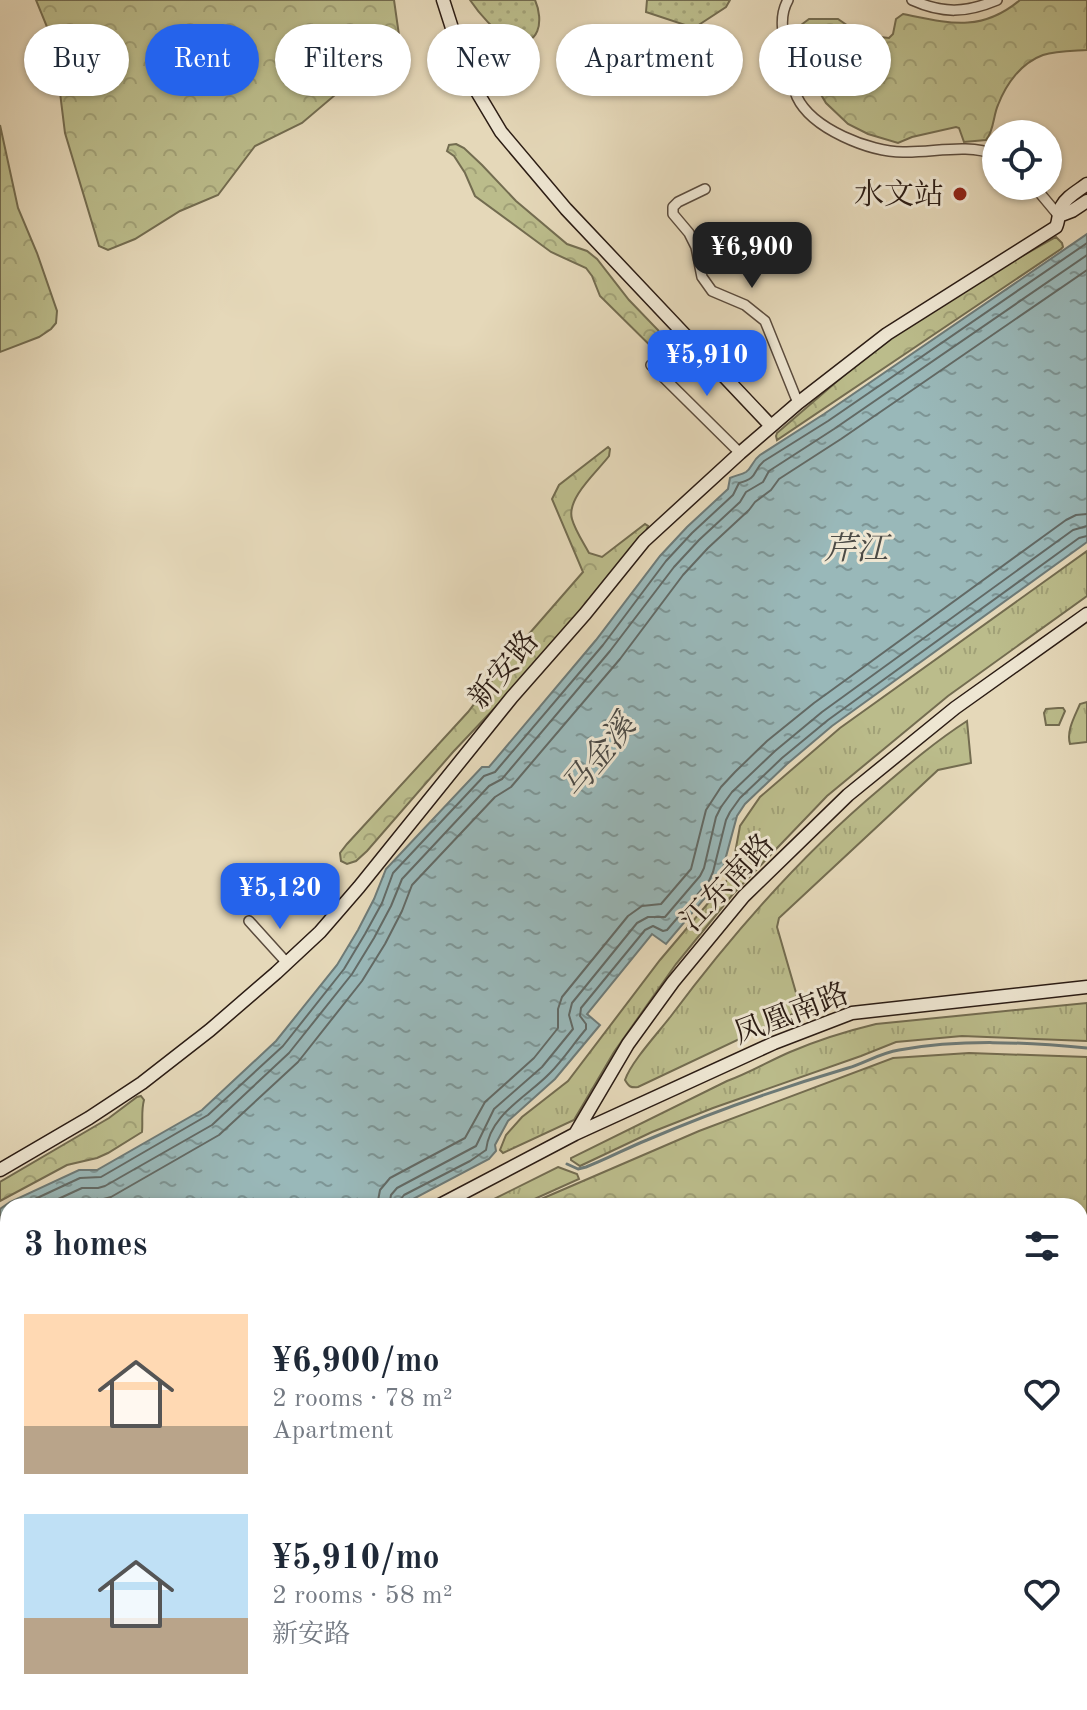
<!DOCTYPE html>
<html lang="en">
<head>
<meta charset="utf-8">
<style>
	body { margin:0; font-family:"Old Standard TT","Noto Serif SC",serif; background:#f2f2f3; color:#1f2937; height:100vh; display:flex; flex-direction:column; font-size:30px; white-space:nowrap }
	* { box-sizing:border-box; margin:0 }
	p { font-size:26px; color:#747a83 }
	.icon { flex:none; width:44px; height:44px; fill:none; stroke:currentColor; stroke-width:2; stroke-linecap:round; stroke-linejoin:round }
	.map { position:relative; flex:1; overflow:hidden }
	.panel { position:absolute; left:0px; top:1198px; width:1088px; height:512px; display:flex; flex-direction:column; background:#fff; border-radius:24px 24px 0 0; box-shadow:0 2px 6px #0004 }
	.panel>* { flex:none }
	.top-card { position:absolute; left:24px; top:24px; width:1040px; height:72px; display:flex; gap:16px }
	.controls { position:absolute; left:982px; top:120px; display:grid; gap:16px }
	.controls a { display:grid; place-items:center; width:80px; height:80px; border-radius:50%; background:#fff; box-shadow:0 2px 6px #0004; font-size:40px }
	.price { position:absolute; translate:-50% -68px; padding:0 18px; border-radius:16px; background:#2563eb; color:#fff; font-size:26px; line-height:52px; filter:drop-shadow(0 2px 4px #0008) }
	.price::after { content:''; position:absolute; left:50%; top:48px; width:24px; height:18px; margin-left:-12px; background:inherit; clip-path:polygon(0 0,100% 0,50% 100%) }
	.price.on { background:#222; color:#fff }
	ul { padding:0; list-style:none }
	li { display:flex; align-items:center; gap:24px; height:200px; padding:0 24px }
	li span { display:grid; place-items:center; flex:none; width:224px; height:160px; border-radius:0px; color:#555 }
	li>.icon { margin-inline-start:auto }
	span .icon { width:96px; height:96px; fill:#fffc; stroke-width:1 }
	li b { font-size:34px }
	h2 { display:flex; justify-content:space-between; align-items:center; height:96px; padding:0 24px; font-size:34px }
	.pill { padding:0 28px; border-radius:36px; background:#fff; box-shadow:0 2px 6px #0004; font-size:28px; line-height:72px }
	.pill.on { background:#2563eb; color:#fff }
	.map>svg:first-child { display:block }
</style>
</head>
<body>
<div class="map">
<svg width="1087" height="1710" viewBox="0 0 1087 1710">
	<defs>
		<pattern id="grass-dots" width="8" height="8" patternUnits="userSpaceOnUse" patternTransform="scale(2)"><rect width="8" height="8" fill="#bbbc8b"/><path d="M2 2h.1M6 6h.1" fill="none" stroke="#a1a177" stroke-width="1.8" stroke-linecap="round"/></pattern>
		<pattern id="forest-crowns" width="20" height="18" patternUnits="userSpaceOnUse" patternTransform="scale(2)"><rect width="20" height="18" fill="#bbbc8b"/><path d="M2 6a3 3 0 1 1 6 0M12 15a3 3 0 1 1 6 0" fill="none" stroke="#a1a177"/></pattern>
		<pattern id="park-tufts" width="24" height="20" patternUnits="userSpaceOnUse" patternTransform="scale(2)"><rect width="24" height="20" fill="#bbbc8b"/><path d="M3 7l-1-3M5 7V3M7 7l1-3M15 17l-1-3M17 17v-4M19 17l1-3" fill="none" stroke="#a1a177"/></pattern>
		<pattern id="water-ripples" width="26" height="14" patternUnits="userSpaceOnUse" patternTransform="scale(2)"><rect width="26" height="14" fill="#99b8b9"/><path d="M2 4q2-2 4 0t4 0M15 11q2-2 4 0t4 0" fill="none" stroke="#7d9595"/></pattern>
	</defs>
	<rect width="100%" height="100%" fill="#e5d8b9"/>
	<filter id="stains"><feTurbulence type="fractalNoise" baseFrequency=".0025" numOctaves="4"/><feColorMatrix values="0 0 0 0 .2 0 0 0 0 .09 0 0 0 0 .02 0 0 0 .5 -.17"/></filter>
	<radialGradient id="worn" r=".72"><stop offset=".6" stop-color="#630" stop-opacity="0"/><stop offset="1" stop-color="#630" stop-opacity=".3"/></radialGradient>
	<!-- grass -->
	<path fill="url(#grass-dots)" stroke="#736c50" stroke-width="2" d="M470,0H535C544,20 540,50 511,39C496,34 478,12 470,0Z
		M647,0H730L726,7L694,28L646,12Z"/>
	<!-- forest -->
	<path fill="url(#forest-crowns)" stroke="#736c50" stroke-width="2" d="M36,0H394L399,35L384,69L342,89L302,123L255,146L218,195L180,211L135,239L108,250L99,246L65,133L54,44Z
		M1020,0H1087V50C1073,51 1056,51 1043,55C1021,63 1006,84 998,105C993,116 994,131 986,140L964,142L959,128L956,127L912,137L898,143L868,134L848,124L826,103L804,66L799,34L801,25L809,19H838L854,30L871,36L889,38L893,34L896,19L903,14C948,23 981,33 1020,0Z
		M0,125L18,208L37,253L57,311L56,323L51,329L39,337L0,352Z
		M456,144L464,148L482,165L516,201L567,244L587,251L597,259L629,300L658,330L685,374L681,376L600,296L592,276L586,268L551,252L475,196L465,173L454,156L447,151L449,145Z
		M1056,237L1062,243L1063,247L1061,249L777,440L776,436L777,433L849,371L899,332L1015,260Z
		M608,447L610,449L609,456C598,471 566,498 572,519C575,530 583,542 589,553L602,557L645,524L648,526L646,531L584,609L523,678L453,752L367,851L356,861L347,864L341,861L340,853L347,844L468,712L515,650L583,572L552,499L559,485Z
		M969,1053L1087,1057V1472L1082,1479L1080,1487V1206H525L699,1131L893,1058Z
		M141,1096L144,1100C141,1111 143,1121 142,1132L108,1153L97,1158L67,1165L0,1201V1182L109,1118L137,1097Z
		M1080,1499L1081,1518L1087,1536V1696L1080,1700Z
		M8,1506V1578L0,1594V1513Z
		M185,1702H287L284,1710H191Z
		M318,1702H650L645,1710H311Z
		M679,1702H880L882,1710H678Z
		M905,1702H1077L1064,1710H912Z"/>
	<!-- park -->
	<path fill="url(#park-tufts)" stroke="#736c50" stroke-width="2" d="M1087,551V596L948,696L827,796L733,894L676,964L614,1052L574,1120L503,1153L500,1150L506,1135L522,1117L568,1081L660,960L726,882L733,864L740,826L760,797L840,728Z
		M1087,702V742L1070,744C1066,731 1075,716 1080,704Z
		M1058,708H1063L1065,711L1059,725H1046L1044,713L1046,709Z
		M967,721L971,763L938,770L779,918L777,927L801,1010L638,1087C631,1088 629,1087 625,1080C631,1062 658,1033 671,1016C733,933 801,855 881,788C909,764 936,741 967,721Z
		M1087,1003V1041L962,1036L896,1042L861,1056L713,1108L652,1132L580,1166L571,1160V1158L727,1081C749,1073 769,1061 790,1052C818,1040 847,1031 876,1024Z
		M558,1167L577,1174L579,1179L519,1206H480Z"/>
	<!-- water -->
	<path fill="url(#water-ripples)" stroke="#6d7a77" stroke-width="2" d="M1087,234V542L832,726L787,764L745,804L737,816L721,875L715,886L666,944L652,934L587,1014L600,1025L555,1079L508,1121L495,1145L496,1151L489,1159L400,1206H8V1426L0,1431V1209L10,1202L79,1170H97L202,1110L276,1041L337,965L358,930L374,899L386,869L482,767H489L596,640L660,556L687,527L728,489L730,478C736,475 741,475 746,472C752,468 752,461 760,455L824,414Z"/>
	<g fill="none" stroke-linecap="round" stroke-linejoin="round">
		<!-- shore -->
		<path stroke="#626a66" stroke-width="2" d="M20,1206L80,1178L101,1177L208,1115L283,1046L344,969L365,934L382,903L393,873L484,776L495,772L603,645L666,561L692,533L733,495L739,483C759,478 752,471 764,461L828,421L1087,243
			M43,1206L82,1188H98L105,1186L212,1125L289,1053L352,974L374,938L391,906L402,879L489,786L502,779L610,651L674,567L699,540L740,502L746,492L763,482L769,471L834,429L1087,255
			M71,1206C87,1199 96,1202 111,1197L219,1135L298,1062L362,981L385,944L402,911L412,885L495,797L511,787L620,659L683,575L708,548L749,510L755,502L771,490L779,479L841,439L1087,270
			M377,1206L380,1190L390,1178L465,1138L485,1102L534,1058L558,1028V1009L562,997L628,916L642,906L661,904L691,869L706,810L721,787L735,772L767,741L814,703L1066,520L1076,515L1087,514
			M389,1206L391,1195L397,1188L476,1146L494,1109L542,1067L573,1029L569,1015L572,1003L637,923L648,917H665L700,876L704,868L716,817L721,807L732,792L775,751L822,712L1073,530L1087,526
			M399,1206L400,1200L404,1195L470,1161L486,1150C490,1114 527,1097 550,1073C563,1060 574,1043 586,1029V1024L580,1016L581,1008L645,930L653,926L663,931L667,930L709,881L713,872L726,820L730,812L740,798L782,758L828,720L1079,538L1087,536"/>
		<!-- stream -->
		<path stroke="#6d7a77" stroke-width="3" d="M567,1164L578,1169L586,1167C607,1159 627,1148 647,1140C712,1112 780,1088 848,1068C865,1063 880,1053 899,1050C960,1039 1025,1042 1087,1048"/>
		<defs>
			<path id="street" d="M788,0C776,21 786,44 791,66C793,76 793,88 797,97C812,129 870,152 903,152C933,153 967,143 996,155
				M912,0C943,14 966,13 997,0
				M1034,186L1059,216
				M705,189L678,202L673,207V214L689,233L696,247L702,277L712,291L745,305L765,321L798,403
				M651,365L740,453
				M249,921L287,963"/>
			<path id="secondary" d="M443,0L467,75L501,132L566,209L771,426
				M1059,216L1072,211L1087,201
				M575,1134L628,1044L673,982L744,896L848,795L955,708L1087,614
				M0,1170L89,1118L142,1083L210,1030L276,973L320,932L359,887L512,697L585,614L644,541L740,453L798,403L887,334L1056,227C1059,221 1058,214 1061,207C1066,197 1078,191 1087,184
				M438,1206L575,1134L774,1043L852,1013L1087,987
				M0,1453L8,1447"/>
		</defs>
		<!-- street casing -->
		<use href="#street" stroke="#5a4b3d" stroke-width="12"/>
		<!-- secondary casing -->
		<use href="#secondary" stroke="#2b1c14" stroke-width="15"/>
		<!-- street -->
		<use href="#street" stroke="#eee6d2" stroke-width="9"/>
		<!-- secondary -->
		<use href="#secondary" stroke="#eee6d2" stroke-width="12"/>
	</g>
	<!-- markers -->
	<circle fill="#8f2418" stroke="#eee6d2" stroke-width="3" cx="960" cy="194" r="8"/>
	<g text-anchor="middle" stroke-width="6" stroke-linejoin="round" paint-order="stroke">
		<!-- poi labels -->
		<g font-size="30" fill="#2b1c14" stroke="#eee6d2" text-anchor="end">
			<text x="944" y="204">水文站</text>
		</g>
		<!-- street labels -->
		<g font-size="30" fill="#2b1c14" stroke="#eee6d2">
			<text transform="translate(503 669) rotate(-50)" y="10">新安路</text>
			<text transform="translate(727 882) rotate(-47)" y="10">江东南路</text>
			<text transform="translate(791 1013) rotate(-21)" y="10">凤凰南路</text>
		</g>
		<!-- water labels -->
		<g font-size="32" font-style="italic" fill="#4c4b46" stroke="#eee6d2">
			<text x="856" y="559">芹江</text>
			<text transform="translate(598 756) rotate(-51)" y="11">马金溪</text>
		</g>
	</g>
	<rect width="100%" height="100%" filter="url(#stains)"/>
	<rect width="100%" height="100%" fill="url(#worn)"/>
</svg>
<div class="controls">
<a><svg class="icon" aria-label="locate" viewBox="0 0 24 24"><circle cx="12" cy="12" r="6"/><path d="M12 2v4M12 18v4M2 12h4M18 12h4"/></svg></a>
</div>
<b class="price on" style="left:752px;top:290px">¥6,900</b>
<b class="price" style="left:707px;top:398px">¥5,910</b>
<b class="price" style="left:280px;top:931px">¥5,120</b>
<div class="top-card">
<a class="pill">Buy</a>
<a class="pill on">Rent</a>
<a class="pill">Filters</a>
<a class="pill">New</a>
<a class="pill">Apartment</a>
<a class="pill">House</a>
</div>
<section class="panel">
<h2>3 homes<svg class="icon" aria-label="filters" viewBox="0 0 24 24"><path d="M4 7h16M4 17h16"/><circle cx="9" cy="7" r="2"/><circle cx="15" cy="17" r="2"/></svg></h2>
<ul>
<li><span style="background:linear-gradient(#ffd9b3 70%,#b9a48a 0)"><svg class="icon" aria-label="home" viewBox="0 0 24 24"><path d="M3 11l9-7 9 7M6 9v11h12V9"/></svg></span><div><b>¥6,900/mo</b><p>2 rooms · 78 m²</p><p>Apartment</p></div><svg class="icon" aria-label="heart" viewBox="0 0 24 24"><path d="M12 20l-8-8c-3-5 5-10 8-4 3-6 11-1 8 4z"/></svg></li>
<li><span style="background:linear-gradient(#bfe0f5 65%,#b9a48a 0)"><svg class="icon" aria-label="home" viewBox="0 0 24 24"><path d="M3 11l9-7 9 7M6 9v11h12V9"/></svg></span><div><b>¥5,910/mo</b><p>2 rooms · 58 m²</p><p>新安路</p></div><svg class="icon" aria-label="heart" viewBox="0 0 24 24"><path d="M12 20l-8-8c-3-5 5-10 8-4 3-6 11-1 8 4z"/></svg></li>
</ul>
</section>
</div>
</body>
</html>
